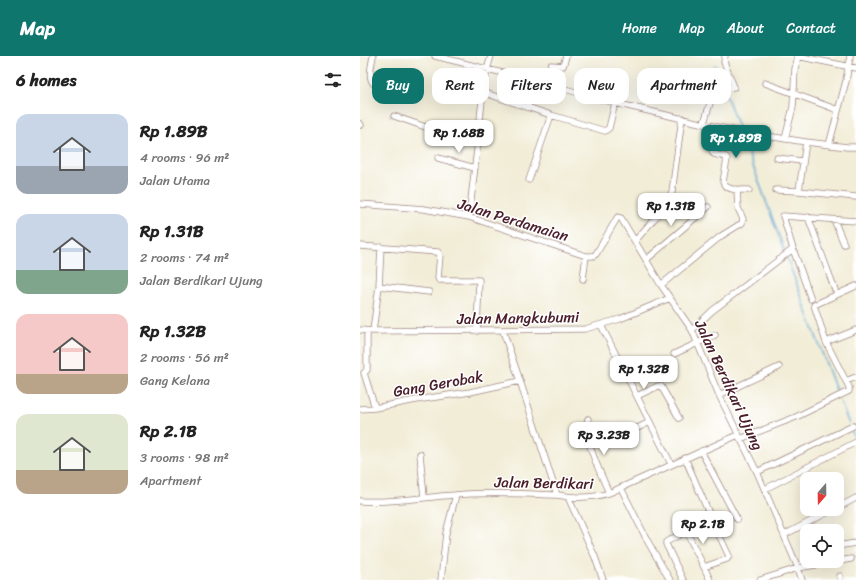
<!DOCTYPE html>
<html lang="en">
<head>
<meta charset="utf-8">
<style>
	body { margin:0; font-family:Sriracha,sans-serif; background:#f2f2f2; color:#222; height:100vh; display:flex; flex-direction:column; font-size:15px; white-space:nowrap }
	* { box-sizing:border-box; margin:0 }
	p { font-size:13px; color:#767676 }
	.icon { flex:none; width:22px; height:22px; fill:none; stroke:currentColor; stroke-width:2; stroke-linecap:round; stroke-linejoin:round }
	.map { position:relative; flex:1; overflow:hidden }
	.details { display:flex; flex-direction:column; background:#fff; width:360px }
	.details>* { flex:none }
	.guide { position:absolute; left:12px; top:12px; width:380px; height:36px; display:flex; gap:8px }
	.needle { width:26px; rotate:200deg }
	.buttons { position:absolute; left:440px; top:416px; display:grid; gap:8px }
	.buttons a { display:grid; place-items:center; width:44px; height:44px; border-radius:8px; background:#fff; box-shadow:0 4px 16px #0002; font-size:20px }
	.price { position:absolute; translate:-50% -34px; padding:0 9px; border-radius:8px; background:#fff; color:#222; font-size:13px; line-height:26px; filter:drop-shadow(0 1px 2px #0008) }
	.price::after { content:''; position:absolute; left:50%; top:24px; width:12px; height:9px; margin-left:-6px; background:inherit; clip-path:polygon(0 0,100% 0,50% 100%) }
	.price.selected { background:#0f766e; color:#fff }
	ul { padding:0; list-style:none }
	li { display:flex; align-items:center; gap:12px; height:100px; padding:0 16px }
	li span { display:grid; place-items:center; flex:none; width:112px; height:80px; border-radius:12px; color:#555 }
	li>.icon { margin-inline-start:auto }
	span .icon { width:48px; height:48px; fill:#fffc; stroke-width:1 }
	li b { font-size:17px }
	h2 { display:flex; justify-content:space-between; align-items:center; height:48px; padding:0 16px; font-size:17px }
	.tag { padding:0 14px; border-radius:12px; background:#fff; box-shadow:0 4px 16px #0002; font-size:14px; line-height:36px }
	.tag.selected { background:#0f766e; color:#fff }
	header { display:flex; align-items:center; gap:24px; box-sizing:border-box; height:56px; padding:0 20px; background:#0f766e; color:#fff }
	header strong { font-size:19px }
	nav { display:flex; gap:22px; margin-inline-start:auto; font-size:14px }
	main { display:flex; flex:1; min-height:0 }
	.map>svg:first-child { display:block }
</style>
</head>
<body>
<header>
<strong>Map</strong>
<nav><a>Home</a><a>Map</a><a>About</a><a>Contact</a></nav>
</header>
<main>
<section class="details">
<h2>6 homes<svg class="icon" aria-label="filters" viewBox="0 0 24 24"><path d="M4 7h16M4 17h16"/><circle cx="9" cy="7" r="2"/><circle cx="15" cy="17" r="2"/></svg></h2>
<ul>
<li><span style="background:linear-gradient(#c9d6e8 65%,#9aa5b1 0)"><svg class="icon" aria-label="home" viewBox="0 0 24 24"><path d="M3 11l9-7 9 7M6 9v11h12V9"/></svg></span><div><b>Rp 1.89B</b><p>4 rooms · 96 m²</p><p>Jalan Utama</p></div></li>
<li><span style="background:linear-gradient(#c9d6e8 70%,#7fa58c 0)"><svg class="icon" aria-label="home" viewBox="0 0 24 24"><path d="M3 11l9-7 9 7M6 9v11h12V9"/></svg></span><div><b>Rp 1.31B</b><p>2 rooms · 74 m²</p><p>Jalan Berdikari Ujung</p></div></li>
<li><span style="background:linear-gradient(#f6c9c9 75%,#b9a48a 0)"><svg class="icon" aria-label="home" viewBox="0 0 24 24"><path d="M3 11l9-7 9 7M6 9v11h12V9"/></svg></span><div><b>Rp 1.32B</b><p>2 rooms · 56 m²</p><p>Gang Kelana</p></div></li>
<li><span style="background:linear-gradient(#dfe7d0 70%,#b9a48a 0)"><svg class="icon" aria-label="home" viewBox="0 0 24 24"><path d="M3 11l9-7 9 7M6 9v11h12V9"/></svg></span><div><b>Rp 2.1B</b><p>3 rooms · 98 m²</p><p>Apartment</p></div></li>
</ul>
</section>
<div class="map">
<svg width="496" height="524" viewBox="0 0 496 524">
	<rect width="100%" height="100%" fill="#fff"/>
	<filter id="ink" filterUnits="userSpaceOnUse"><feTurbulence type="fractalNoise" baseFrequency=".025" numOctaves="2"/><feDisplacementMap in="SourceGraphic" scale="8" xChannelSelector="R" yChannelSelector="G"/><feConvolveMatrix kernelMatrix="1 2 1 2 8 2 1 2 1" color-interpolation-filters="sRGB"/></filter>
	<filter id="wash" filterUnits="userSpaceOnUse"><feTurbulence type="fractalNoise" baseFrequency=".012" numOctaves="4" result="noise"/><feDisplacementMap in="SourceGraphic" scale="16" xChannelSelector="R" yChannelSelector="G"/><feGaussianBlur stdDeviation="0.9" result="paint"/><feColorMatrix in="noise" values="0 0 0 0 0 0 0 0 0 0 0 0 0 0 0 0 0 1.4 0 .05"/><feComposite in="paint" operator="in"/></filter>
	<g filter="url(#wash)">
		<rect width="100%" height="100%" fill="#f2edd7"/>
		<g fill="none" stroke-linecap="round" stroke-linejoin="round">
			<!-- stream -->
			<path stroke="#59a5d2" stroke-width="1.5" d="M355,9L362,28
				M365,36L378,71
				M382,80L424,194
				M427,202L477,337
				M480,345L489,368
				M492,376L495,383"/>
		</g>
	</g>
	<g filter="url(#ink)">
		<g fill="none" stroke-linecap="round" stroke-linejoin="round">
			<defs>
				<path id="minor" d="M13,0C12,8 7,22 14,28L42,34
					M75,0L187,28L255,47L357,71L394,78L446,86L487,91H496
					M437,0L496,12
					M405,27L478,54
					M187,28L191,9L203,10L206,0
					M122,36L191,59L245,75L249,72L255,47
					M168,50L174,25
					M34,60L77,75L118,84
					M344,67L354,34L357,32L374,31L364,6L365,0
					M0,68L1,69
					M357,71L352,95L354,98L366,101L367,103L363,126C365,135 381,134 389,134
					M425,83L433,51L435,13L438,0
					M469,89L486,25L490,0
					M78,102L115,112
					M417,102L442,105
					M169,124L191,59
					M416,134L439,135L496,141
					M439,135L446,86
					M0,148L64,153L109,161L226,200H233L236,198L257,162L258,161L261,162L301,229L332,274L359,339L397,416L438,512L442,524
					M109,161C112,136 115,110 118,85C121,56 122,28 131,0
					M448,161L475,234
					M474,164L484,188
					M275,185L301,155L312,136L322,62
					M0,190L78,196L80,199L78,222L79,224H119L117,275
					M286,204L348,151
					M223,223L226,200
					M301,229L361,180L382,167L383,163L378,152L377,133
					M19,230L69,236
					M451,243L433,193L423,160L496,165
					M241,269L311,408
					M0,274L13,275L225,273L260,263L310,242
					M332,274L352,255L433,193
					M13,275L19,230L21,191
					M143,275L160,325L197,439
					M466,286L496,274
					M314,298L355,279
					M4,317L7,314V275
					M4,317L15,352
					M486,325L496,321
					M359,339L419,311
					M277,340L298,330H301L319,362
					M0,353L15,352L56,344L110,336L160,325
					M228,363C221,379 242,420 249,437
					M263,379L290,366
					M380,383L436,361L489,335V331L466,286L454,249L496,230
					M341,395L377,463
					M60,398L64,442
					M325,402L351,462L369,500L367,503L344,511L350,524
					M397,416L493,370
					M261,432L288,486L310,524
					M405,433L496,386
					M208,441L235,501L243,524
					M0,445C32,447 63,441 95,439C129,436 163,438 197,439C214,442 233,442 249,437L378,379
					M477,452L496,442
					M326,475L344,511
					M424,479L474,453
					M477,490L496,487
					M480,520V524
					M81,524L86,477L96,439
					M323,524L306,488V486L351,462
					M400,524L438,512L491,503"/>
			</defs>
			<!-- minor casing -->
			<use href="#minor" stroke="#9e8681" stroke-width="7"/>
			<!-- minor -->
			<use href="#minor" stroke="#fff" stroke-width="5.5"/>
		</g>
	</g>
	<g text-anchor="middle" stroke-width="3" stroke-linejoin="round" paint-order="stroke">
		<!-- street labels -->
		<g font-size="15" fill="#4a1f2b" stroke="#fff">
			<text transform="translate(153 164) rotate(17)" y="5">Jalan Perdamaian</text>
			<text transform="translate(158 262) rotate(-1)" y="5">Jalan Mangkubumi</text>
			<text transform="translate(78 328) rotate(-10)" y="5">Gang Gerobak</text>
			<text transform="translate(369 329) rotate(65)" y="5">Jalan Berdikari Ujung</text>
			<text transform="translate(184 427) rotate(1)" y="5">Jalan Berdikari</text>
		</g>
	</g>
</svg>
<div class="buttons">
<a><svg class="needle" viewBox="-14 -14 28 28"><path d="M0-13l5 13h-10z" fill="#e53935"/><path d="M0 13l5-13h-10z" fill="#767676"/></svg></a>
<a><svg class="icon" aria-label="locate" viewBox="0 0 24 24"><circle cx="12" cy="12" r="6"/><path d="M12 2v4M12 18v4M2 12h4M18 12h4"/></svg></a>
</div>
<b class="price" style="left:99px;top:98px">Rp 1.68B</b>
<b class="price selected" style="left:376px;top:103px">Rp 1.89B</b>
<b class="price" style="left:311px;top:171px">Rp 1.31B</b>
<b class="price" style="left:284px;top:334px">Rp 1.32B</b>
<b class="price" style="left:244px;top:400px">Rp 3.23B</b>
<b class="price" style="left:343px;top:489px">Rp 2.1B</b>
<div class="guide">
<a class="tag selected">Buy</a>
<a class="tag">Rent</a>
<a class="tag">Filters</a>
<a class="tag">New</a>
<a class="tag">Apartment</a>
</div>
</div>
</main>
</body>
</html>
